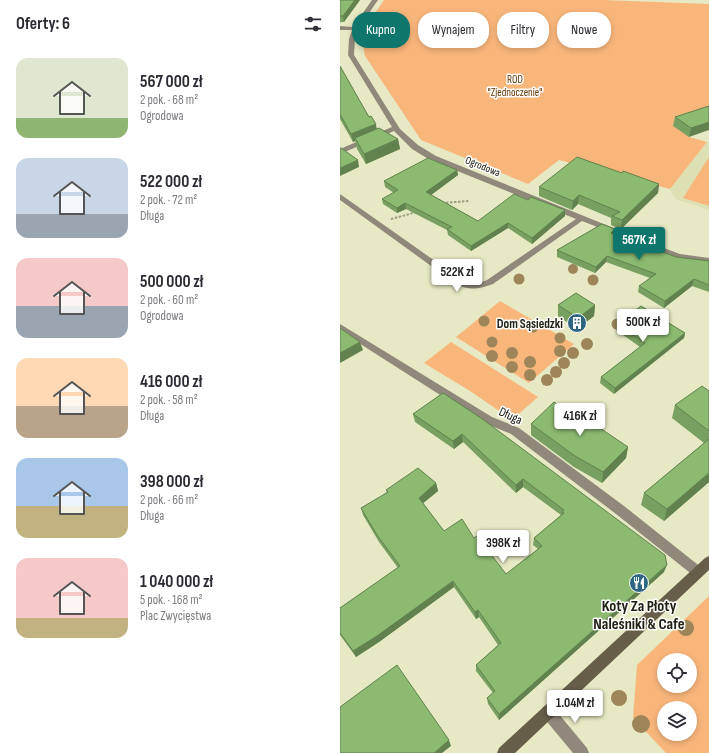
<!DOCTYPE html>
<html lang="pl">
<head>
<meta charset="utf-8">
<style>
	body { margin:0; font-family:"Sofia Sans Condensed",sans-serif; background:#f7f7f7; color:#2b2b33; height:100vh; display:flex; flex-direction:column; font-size:15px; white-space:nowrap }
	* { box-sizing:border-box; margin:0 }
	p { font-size:13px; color:#7c7c81 }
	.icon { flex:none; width:22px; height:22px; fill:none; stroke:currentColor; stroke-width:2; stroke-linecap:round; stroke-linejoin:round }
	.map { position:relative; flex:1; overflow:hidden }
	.drawer { display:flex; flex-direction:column; background:#fff; width:340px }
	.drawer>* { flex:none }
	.guide { position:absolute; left:12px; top:12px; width:297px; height:36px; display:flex; gap:8px }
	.fabs { position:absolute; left:317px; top:653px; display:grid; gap:8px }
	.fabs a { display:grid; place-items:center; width:40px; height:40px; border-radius:50%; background:#fff; box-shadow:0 2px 6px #0003; font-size:20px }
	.price { position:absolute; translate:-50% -34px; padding:0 9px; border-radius:4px; background:#fff; color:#222; font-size:13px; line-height:26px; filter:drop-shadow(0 1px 2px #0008) }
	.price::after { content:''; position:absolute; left:50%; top:24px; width:12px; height:9px; margin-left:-6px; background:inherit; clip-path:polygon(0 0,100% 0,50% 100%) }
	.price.current { background:#0f766e; color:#fff }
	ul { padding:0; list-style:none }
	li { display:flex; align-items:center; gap:12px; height:100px; padding:0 16px }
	li span { display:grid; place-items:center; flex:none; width:112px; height:80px; border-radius:12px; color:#555 }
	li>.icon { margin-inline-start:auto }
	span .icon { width:48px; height:48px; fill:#fffc; stroke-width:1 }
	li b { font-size:17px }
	h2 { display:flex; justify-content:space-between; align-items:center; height:48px; padding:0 16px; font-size:17px }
	.tag { padding:0 14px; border-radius:16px; background:#fff; box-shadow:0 2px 6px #0003; font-size:14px; line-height:36px }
	.tag.current { background:#0f766e; color:#fff }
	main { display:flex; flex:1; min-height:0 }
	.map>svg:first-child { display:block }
</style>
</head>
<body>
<main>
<section class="drawer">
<h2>Oferty: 6<svg class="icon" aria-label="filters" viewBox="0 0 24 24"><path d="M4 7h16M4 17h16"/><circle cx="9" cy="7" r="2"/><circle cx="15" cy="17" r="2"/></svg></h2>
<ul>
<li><span style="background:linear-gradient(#dfe7d0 75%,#8fb573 0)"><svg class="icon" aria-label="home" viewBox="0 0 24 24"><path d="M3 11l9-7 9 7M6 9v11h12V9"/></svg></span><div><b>567 000 zł</b><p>2 pok. · 68 m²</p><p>Ogrodowa</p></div></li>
<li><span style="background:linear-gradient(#c9d6e8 70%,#9aa5b1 0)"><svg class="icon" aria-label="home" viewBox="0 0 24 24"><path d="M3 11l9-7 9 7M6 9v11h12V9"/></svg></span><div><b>522 000 zł</b><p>2 pok. · 72 m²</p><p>Długa</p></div></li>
<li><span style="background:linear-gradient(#f6c9c9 60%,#9aa5b1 0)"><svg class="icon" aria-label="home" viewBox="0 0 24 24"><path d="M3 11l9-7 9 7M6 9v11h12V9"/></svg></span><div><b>500 000 zł</b><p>2 pok. · 60 m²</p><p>Ogrodowa</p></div></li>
<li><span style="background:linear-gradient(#ffd9b3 60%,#b9a48a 0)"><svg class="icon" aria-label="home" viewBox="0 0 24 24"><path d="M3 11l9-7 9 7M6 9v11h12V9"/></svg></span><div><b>416 000 zł</b><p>2 pok. · 58 m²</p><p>Długa</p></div></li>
<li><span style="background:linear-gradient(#a9c7e8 60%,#c2b280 0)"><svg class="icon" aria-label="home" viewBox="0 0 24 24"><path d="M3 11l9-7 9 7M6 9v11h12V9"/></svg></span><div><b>398 000 zł</b><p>2 pok. · 66 m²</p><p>Długa</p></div></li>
<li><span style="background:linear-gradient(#f6c9c9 75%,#c2b280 0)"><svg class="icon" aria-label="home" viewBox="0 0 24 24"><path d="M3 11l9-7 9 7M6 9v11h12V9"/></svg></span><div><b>1 040 000 zł</b><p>5 pok. · 168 m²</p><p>Plac Zwycięstwa</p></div></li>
</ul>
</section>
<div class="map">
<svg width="369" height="753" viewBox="0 0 369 753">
	<rect width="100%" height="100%" fill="#e7e9c4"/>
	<!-- built -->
	<path fill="#dde0b3" d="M367,142H369V210L335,199L330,189Z"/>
	<!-- green -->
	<path fill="#f9b67b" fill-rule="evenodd" d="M44,0H263L369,4V112L333,125L349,137L367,142L330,189L219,160L188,184L81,140L25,56C19,31 31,20 44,0Z
		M369,157V206L343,198Z
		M160,301L234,344L189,383L116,337Z
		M111,342L198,397L172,420L130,391L84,363Z
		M369,596V753H326L293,718L297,665ZM324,660H350V686H324ZM324,708H350V734H324Z"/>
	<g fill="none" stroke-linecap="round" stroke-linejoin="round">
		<!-- path -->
		<path stroke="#9b9c80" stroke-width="2" stroke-dasharray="2.5 1.5" stroke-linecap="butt" d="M102,203L129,201
			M51,219L77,212"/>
		<!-- street -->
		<path fill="#90897b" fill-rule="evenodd" d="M32,0H38L18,29L15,39L14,55L60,129L78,145L96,156L313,244L340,254L369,258V264L336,258L242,221L153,284C140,289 129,291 116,284L0,200V194L122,280C131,284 138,284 147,280L236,219L90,160L72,149L54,131L0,154V149L52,127L8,55L9,39L12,30H0V26L13,27Z
			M0,324L152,417L179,428L284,506L362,568L364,572L362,576L358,578L354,576L276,514L171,434L144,423L0,331Z
			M208,705L213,707L247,748L249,753H233L203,717L201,712L203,707Z"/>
		<!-- secondary -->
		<path fill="#675e49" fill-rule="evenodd" d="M369,556V570L175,753H157L159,748L365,558Z"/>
	</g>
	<!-- trees -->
	<g fill="#9d8559">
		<circle cx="233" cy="269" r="5"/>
		<circle cx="179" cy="279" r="5.5"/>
		<circle cx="253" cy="280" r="5.5"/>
		<circle cx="144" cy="321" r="5.5"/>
		<circle cx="277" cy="324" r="5.5"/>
		<circle cx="193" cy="327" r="5.5"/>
		<circle cx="220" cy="338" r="5.5"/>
		<circle cx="152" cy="342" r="5.5"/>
		<circle cx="247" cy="344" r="6"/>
		<circle cx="220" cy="351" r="6"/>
		<circle cx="172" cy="353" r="6"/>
		<circle cx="233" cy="353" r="6"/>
		<circle cx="152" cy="356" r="6"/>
		<circle cx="190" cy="362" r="6"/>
		<circle cx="224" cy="363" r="6"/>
		<circle cx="172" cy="367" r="6"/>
		<circle cx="216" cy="372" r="6"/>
		<circle cx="190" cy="375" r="6"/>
		<circle cx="207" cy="380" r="6"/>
		<circle cx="346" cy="628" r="8"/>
		<circle cx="279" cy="698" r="8"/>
		<circle cx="301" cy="724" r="9"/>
	</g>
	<!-- wall -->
	<path fill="#78a060" d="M0,0H20L4,22H1L0,23Z
		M0,66L29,117L37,129L58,139L60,149L26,164L17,149L15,141L13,142L0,119Z
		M369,106L349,137L333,126L335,117Z
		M117,170L118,175L91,195L138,221L225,216L192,244L168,228L131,251L108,235L107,230L66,209L57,213L43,204L42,199L54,193L45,187L44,181Z
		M282,173L319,184L318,193L281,229L271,225V218L238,204L232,210L199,196V187Z
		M275,229L274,234L336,257L369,261V292L352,286L324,308L298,292L299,286L310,278L266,262L255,273L217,257V250Z
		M218,305H255L254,316L237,329L218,316Z
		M277,324L345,333L344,338L274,394L260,383L261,377L300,347L276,330Z
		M369,391V482L324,521L301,505L304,493L364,443L332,418L335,405Z
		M103,393L324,572L159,720L148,704L147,698L153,693L136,671V665L158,645L139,617L136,619L114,587L39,642L16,657L0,635V608L58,568L39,542L23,515L21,508L47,493L46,490L96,483L98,491L83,503L104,531L134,538L166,574L198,549L193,545L194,538L221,515L183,487L176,493L123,442L114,449L75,422L73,414Z
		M191,424L252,426L288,447L286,458L262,483L234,467L191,435Z"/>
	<!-- shaded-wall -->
	<path fill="#61824e" d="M15,0H20L4,22L3,16Z
		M369,122V130L349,137L351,128Z
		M36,124L37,132L15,138V141L13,142L11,134Z
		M58,139L60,149L26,164L24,154Z
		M18,160L19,167L0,176V168Z
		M117,170L118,175L87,198L86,192Z
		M319,184L318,193L281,229L282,220Z
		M239,195L238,204L232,210L233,201Z
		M65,203L66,209L57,213V208Z
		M225,210V216L192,244V238Z
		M168,223V228L131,251V246Z
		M275,229L274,235L271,233Z
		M267,256L266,262L255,273L256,267Z
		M354,279L352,286L324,308L325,301Z
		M255,305L254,316L237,329L238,318Z
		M345,333L344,338L274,394L275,388Z
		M20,342L23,350L0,363V353Z
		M122,434L123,442L114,449L113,441Z
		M288,447L286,458L262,483L263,472Z
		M369,473V482L324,521L327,509Z
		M183,479V487L176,493V485Z
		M96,483L98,491L81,505L79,498Z
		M327,565L324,572L159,720V714Z
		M113,581L114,587L39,642L16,657L13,651Z
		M138,610L139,617L136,619L135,612Z
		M109,740L111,746L102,753H94Z"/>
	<!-- building -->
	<path fill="#8bba70" stroke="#61824e" d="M0,0H15L3,16H0Z
		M0,66L29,117L31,116L36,124L11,134L0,114Z
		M369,106V122L351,128L335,117Z
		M39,128L58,139L24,154L15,138Z
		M0,148H1L18,160L0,168Z
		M237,157L282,173L283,171L319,184L282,220L272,216L280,212L239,195L233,201L199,187Z
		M88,158L117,170L86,192L138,221L174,194L188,200L191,197L225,210L192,238L168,223L131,246L107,229L112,227L65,203L57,208L42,199L58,190L44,181Z
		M262,224L275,229L271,233L336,257L369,261V285L354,279L325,301L299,286L316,274L267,256L256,267L217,250Z
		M236,293L255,305L238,318L218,305Z
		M301,306L345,333L275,388L261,377L305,343L277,324Z
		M0,328L20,342L0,353Z
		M362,386L369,391V431L335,405Z
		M103,393L141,418L325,555L327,565L159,714L147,698L155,691L136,665L161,643L138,610L135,612L113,581L37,636L13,651L0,633V608L60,566L37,535L21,508L48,492L46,490L78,468L96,483L79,498L104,531L122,519L134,538L137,536L166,574L202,546L194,538L224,513L222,512L224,510L183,479L176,485L122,434L113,441L73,414Z
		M214,402L252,426L254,424L288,447L263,472L235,456L191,424Z
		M369,439V473L327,509L304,493Z
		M57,665L109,740L94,753H0V707Z"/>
	<!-- icons -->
	<defs>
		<symbol id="building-disc" viewBox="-11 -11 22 22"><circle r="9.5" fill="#2e6580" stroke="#fff"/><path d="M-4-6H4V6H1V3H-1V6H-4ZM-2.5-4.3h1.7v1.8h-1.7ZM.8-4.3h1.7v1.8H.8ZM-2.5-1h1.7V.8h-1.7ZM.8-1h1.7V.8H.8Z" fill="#fff"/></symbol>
		<symbol id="restaurant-disc" viewBox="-11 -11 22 22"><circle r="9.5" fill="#2e6580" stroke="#fff"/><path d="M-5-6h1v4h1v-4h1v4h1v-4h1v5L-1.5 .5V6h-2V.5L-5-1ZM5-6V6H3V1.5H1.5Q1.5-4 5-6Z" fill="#fff"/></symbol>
	</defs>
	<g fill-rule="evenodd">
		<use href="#building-disc" x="226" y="312" width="22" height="22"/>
		<use href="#restaurant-disc" x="288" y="572" width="22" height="22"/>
	</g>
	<g text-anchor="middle" stroke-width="3" stroke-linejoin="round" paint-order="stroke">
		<!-- far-park labels -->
		<g font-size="11" fill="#603401" stroke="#fff">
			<text x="175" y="83">ROD<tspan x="175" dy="13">"Zjednoczenie"</tspan></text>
		</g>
		<!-- far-street labels -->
		<g font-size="11" fill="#202013" stroke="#fff">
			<text transform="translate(143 166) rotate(22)" y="4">Ogrodowa</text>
		</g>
		<!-- poi labels -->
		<g font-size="13" font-weight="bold" fill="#202013" stroke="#fff" text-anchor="end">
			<text x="223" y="328">Dom Sąsiedzki</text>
		</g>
		<!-- street labels -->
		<g font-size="13" fill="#202013" stroke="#fff">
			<text transform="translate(171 415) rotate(25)" y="5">Długa</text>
		</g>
		<!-- near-poi labels -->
		<g font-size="16" font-weight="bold" fill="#202013" stroke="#fff">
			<text x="299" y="611">Koty Za Płoty<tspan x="299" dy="18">Naleśniki &amp; Cafe</tspan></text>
		</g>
	</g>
</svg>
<div class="fabs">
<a><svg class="icon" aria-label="locate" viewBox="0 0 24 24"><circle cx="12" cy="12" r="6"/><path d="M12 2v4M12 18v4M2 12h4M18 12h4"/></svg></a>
<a><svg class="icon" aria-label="layers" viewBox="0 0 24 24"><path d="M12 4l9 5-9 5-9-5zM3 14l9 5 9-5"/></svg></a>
</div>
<b class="price current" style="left:299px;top:261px">567K zł</b>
<b class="price" style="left:117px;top:293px">522K zł</b>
<b class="price" style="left:303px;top:343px">500K zł</b>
<b class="price" style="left:240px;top:437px">416K zł</b>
<b class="price" style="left:163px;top:564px">398K zł</b>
<b class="price" style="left:235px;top:724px">1.04M zł</b>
<div class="guide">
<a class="tag current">Kupno</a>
<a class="tag">Wynajem</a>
<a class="tag">Filtry</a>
<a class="tag">Nowe</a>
</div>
</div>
</main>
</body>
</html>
